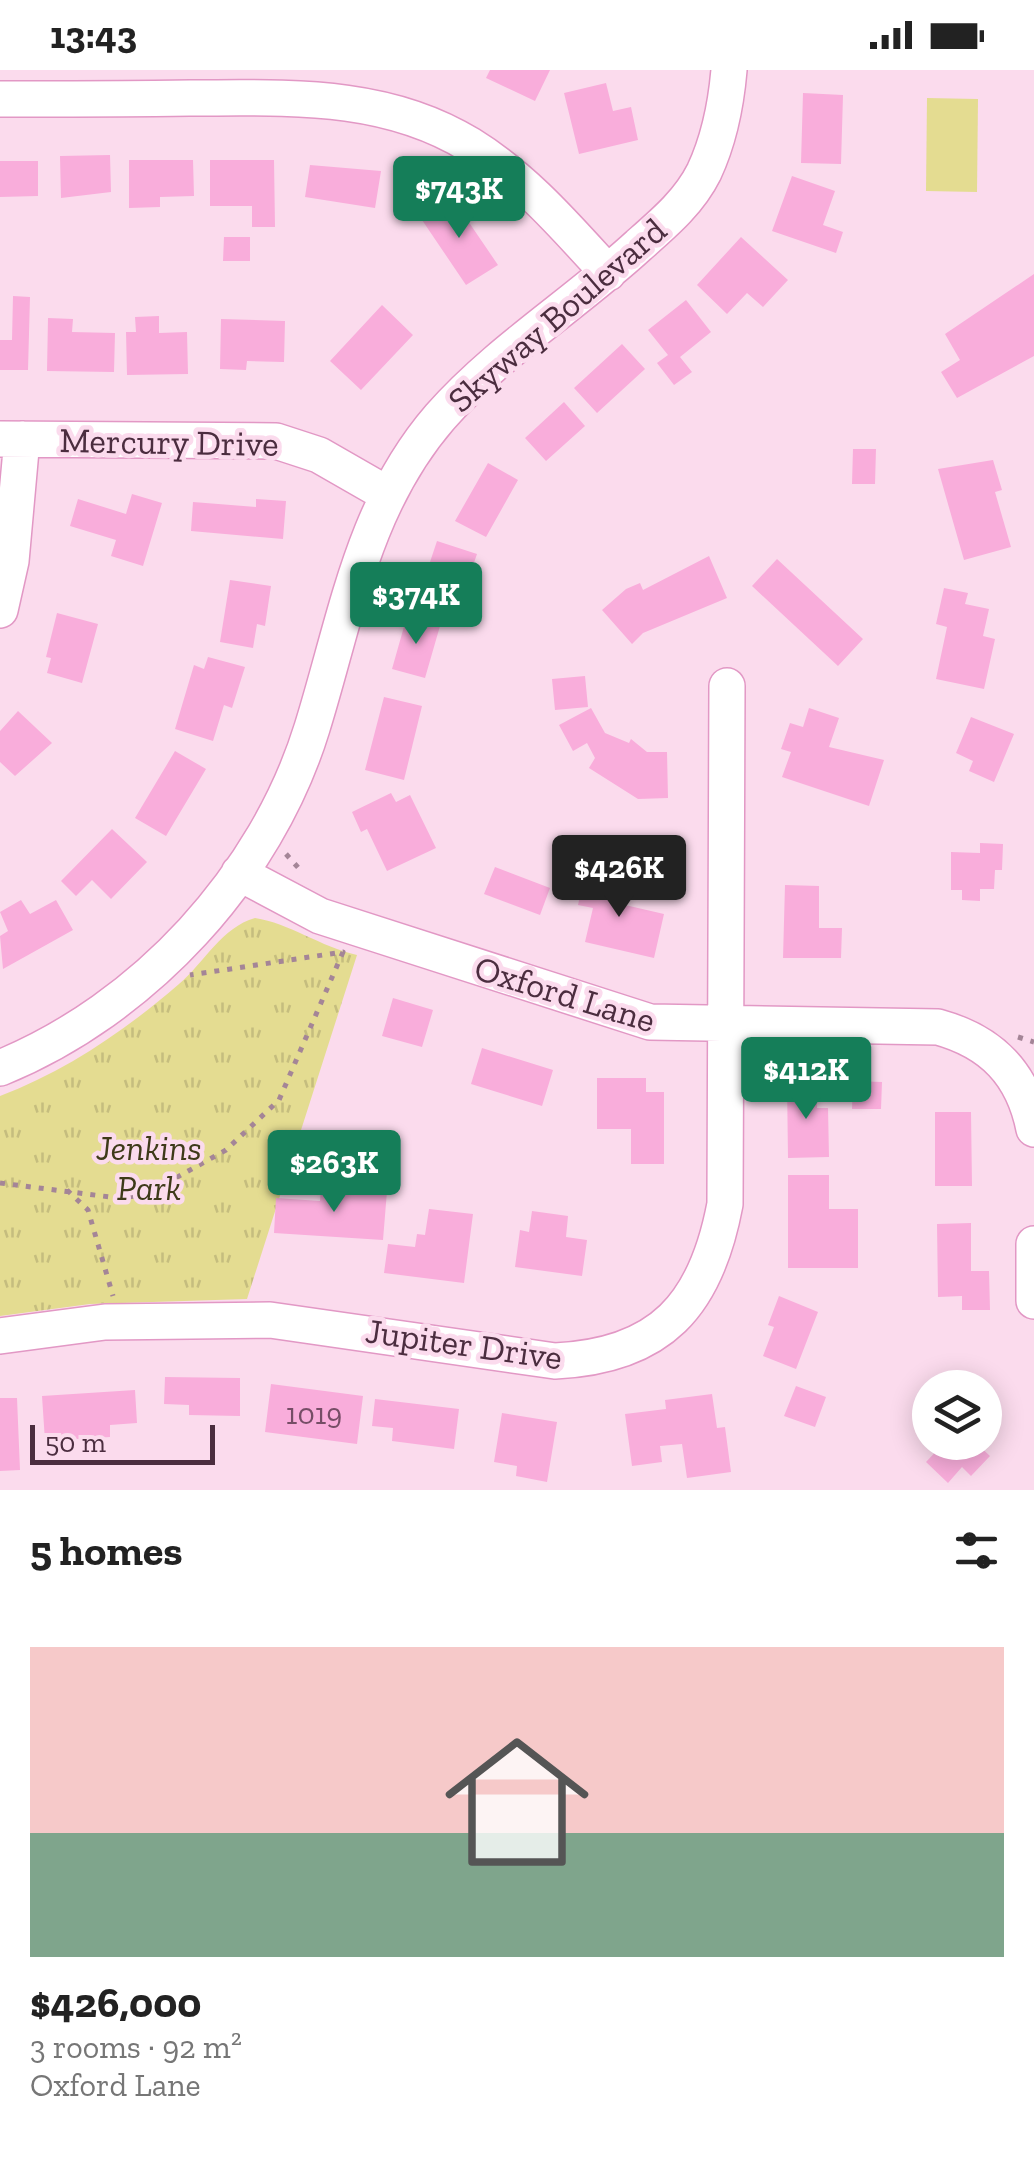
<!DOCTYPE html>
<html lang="en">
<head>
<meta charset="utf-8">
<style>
	body { margin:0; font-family:"Zilla Slab",serif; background:#f2f2f2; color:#222; height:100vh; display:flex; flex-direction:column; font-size:38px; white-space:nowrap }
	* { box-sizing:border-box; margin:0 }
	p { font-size:32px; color:#767676 }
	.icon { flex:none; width:55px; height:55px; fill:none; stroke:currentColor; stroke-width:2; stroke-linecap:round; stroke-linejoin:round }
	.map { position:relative; height:1420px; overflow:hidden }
	.drawer { display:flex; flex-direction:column; background:#fff; flex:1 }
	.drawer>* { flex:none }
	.tools { position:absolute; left:912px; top:1300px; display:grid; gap:20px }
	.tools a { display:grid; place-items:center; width:90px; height:90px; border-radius:50%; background:#fff; box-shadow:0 5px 25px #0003; font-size:50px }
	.scale { position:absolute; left:30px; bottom:25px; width:185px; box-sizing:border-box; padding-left:10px; border:5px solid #4b2d3f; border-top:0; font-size:28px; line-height:35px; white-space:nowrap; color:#4b2d3f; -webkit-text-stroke:8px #fbdbed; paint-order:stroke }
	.price { position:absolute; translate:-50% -85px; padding:0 22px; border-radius:10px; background:#157e59; color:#fff; font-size:32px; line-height:65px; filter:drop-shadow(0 2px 5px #0008) }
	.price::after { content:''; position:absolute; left:50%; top:60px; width:30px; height:22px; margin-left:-15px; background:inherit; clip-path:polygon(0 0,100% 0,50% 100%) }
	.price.active { background:#222; color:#fff }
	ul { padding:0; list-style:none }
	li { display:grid; align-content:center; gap:20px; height:530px; padding:0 30px }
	li span { display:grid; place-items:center; height:310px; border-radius:0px; color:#555 }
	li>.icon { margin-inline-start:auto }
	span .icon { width:180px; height:180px; fill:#fffc; stroke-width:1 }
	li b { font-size:42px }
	h2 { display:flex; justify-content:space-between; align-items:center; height:120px; padding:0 30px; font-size:42px }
	.status { display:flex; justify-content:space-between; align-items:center; height:70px; padding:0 50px; background:#fff; direction:ltr }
	.status svg { height:28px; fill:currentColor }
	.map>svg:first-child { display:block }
</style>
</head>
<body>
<div class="status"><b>13:43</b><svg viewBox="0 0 49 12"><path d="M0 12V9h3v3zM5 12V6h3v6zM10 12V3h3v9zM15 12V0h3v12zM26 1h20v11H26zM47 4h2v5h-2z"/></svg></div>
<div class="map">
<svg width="1034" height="1420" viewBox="0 0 1034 1420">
	<defs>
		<pattern id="grass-tufts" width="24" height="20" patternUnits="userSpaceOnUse" patternTransform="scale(2.5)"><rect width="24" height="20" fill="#e4dc91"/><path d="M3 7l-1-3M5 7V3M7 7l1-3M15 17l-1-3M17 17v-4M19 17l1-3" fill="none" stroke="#c5bd7e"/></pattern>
	</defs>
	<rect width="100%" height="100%" fill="#fbdbed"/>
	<!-- grass -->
	<path fill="url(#grass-tufts)" d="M255,848C289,853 321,877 357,885L247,1229L90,1234L0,1246V1026C66,1001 126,960 179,914C204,893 222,857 255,848Z"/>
	<!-- pitch -->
	<path fill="#e4dc91" d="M927,28L978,29L977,122L926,121Z"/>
	<!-- building -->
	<path fill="#f9addb" d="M490,0H550L535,31L486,8Z
		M606,13L613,41L631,37L638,70L579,84L564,23Z
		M803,23L843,25L841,94L801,93Z
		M110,85L111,122L61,128L60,86Z
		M129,90H193L194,126L160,127V137L129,138Z
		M210,90H274L275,157H252V136H210Z
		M0,91H38V126L0,127Z
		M310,95L381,101L375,138L305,127Z
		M792,106L835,121L823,155L843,162L836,183L772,161Z
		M451,126L498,195L466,215L420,147Z
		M224,167H250V191H223Z
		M741,167L788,210L763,237L747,223L727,244L697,215Z
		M1034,204V286L957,328L941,302L960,290L945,264Z
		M13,226L30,227L28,300H0V270H12Z
		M686,230L711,262L680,287L692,302L674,315L657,293L668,285L648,260Z
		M382,235L413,265L361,320L330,291Z
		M159,246V263L187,262L188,304L127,305L126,262H136L135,247Z
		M48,248L73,249L72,262L115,263L114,302L47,301Z
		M221,249L285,251L284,292L247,291L246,300L220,299Z
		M622,274L645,299L597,343L574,318Z
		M564,332L585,356L546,391L525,368Z
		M853,379H876L875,414H852Z
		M993,390L1002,420L995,422L1011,477L964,490L938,399Z
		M488,393L518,410L486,467L455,451Z
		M132,424L162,433L143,496L111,486L116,470L70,456L78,429L126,444Z
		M256,429L286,431L283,469L191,461L193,432L256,437Z
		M437,471L477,484L454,551L415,537Z
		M709,486L727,528L643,563L632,574L602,540L626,519L640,513L643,520Z
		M777,489L863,569L838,596L752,516Z
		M230,510L271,516L265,556L257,554L253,578L220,572Z
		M944,518L968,523L965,534L989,539L983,566L995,569L984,619L936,609L947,557L936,554Z
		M57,543L98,554L82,613L47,603L51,588L46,587Z
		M407,546L440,556L425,608L392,599Z
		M208,587L245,597L232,638L224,635L213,671L175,659L194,595L204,599Z
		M585,606L588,637L555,640L552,609Z
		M384,627L422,636L404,710L365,700Z
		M591,638L605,663L629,673L631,669L647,682H667L668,728L638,729L589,698L595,688L587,673L573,681L559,655Z
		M809,638L839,648L829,677L884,690L869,736L782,707L791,682L781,679L790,653L803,657Z
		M18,641L52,673L15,706L0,692V661Z
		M971,647L1014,664L994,712L969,701L973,691L956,683Z
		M175,681L206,699L166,766L135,748Z
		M391,723L396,732L410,725L436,778L387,801L367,759L361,762L352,742Z
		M112,759L147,792L111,829L92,810L76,826L61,811Z
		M980,773L1003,774L1002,800H995L994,819H980V831L962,830V820H951V782L980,783Z
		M495,797L550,818L540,845L484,824Z
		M584,807L629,817L625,835L664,844L654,888L585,872L593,838L578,835Z
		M785,815L819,816V858H842L841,888H783Z
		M21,830L30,844L56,830L73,860L3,899L0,866L8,861L0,842Z
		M393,928L433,940L422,977L382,966Z
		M482,978L553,1000L542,1036L471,1014Z
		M597,1008H646V1022H664V1094H631V1059H597Z
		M853,1011L882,1012L881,1039H852Z
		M787,1012H817V1038H828L829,1087L788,1088Z
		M935,1042H971L972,1116H935Z
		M788,1105H829V1139H858V1198H788Z
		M321,1117L387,1121L383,1170L274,1163L276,1128L320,1131Z
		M429,1139L473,1144L464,1213L384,1203L388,1174L415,1177L417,1164L425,1165Z
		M532,1141L568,1146L566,1167L587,1170L582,1206L515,1197L520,1160L529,1162Z
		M971,1153V1201H989L990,1240H962V1226L938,1227L937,1154Z
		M779,1226L818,1242L796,1299L763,1286L774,1257L768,1255Z
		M165,1307L240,1308V1346L189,1345V1335L164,1334Z
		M271,1314L363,1326L357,1374L265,1362Z
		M796,1316L826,1327L815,1357L784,1346Z
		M135,1320L137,1353L110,1355V1367L45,1371L42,1326Z
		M712,1324L717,1358L725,1357L731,1402L687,1408L682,1374L660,1376L662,1392L632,1396L625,1344L666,1339L665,1330Z
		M0,1328H17L20,1400L0,1401Z
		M375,1329L459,1339L454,1379L392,1371L393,1358L372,1356Z
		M502,1343L557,1352L547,1412L516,1406L517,1396L494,1392Z
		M937,1372H975L990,1386L971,1406L962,1397L948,1413L926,1392L941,1376Z"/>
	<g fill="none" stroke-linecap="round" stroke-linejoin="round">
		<defs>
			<path id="minor" d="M0,29C63,29 127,29 190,28C286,28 384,22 470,75C525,109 565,156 608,203
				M0,369L276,371L319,385L387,424
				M0,540L11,491L22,369
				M239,803L320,846L650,952L938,957C992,972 1023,1004 1034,1059
				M0,998C144,939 266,807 312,658C346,549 362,437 440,347C497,282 575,234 639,175C664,153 689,132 704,102C719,70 726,35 729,0
				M1034,1174V1231
				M0,1266L105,1252L270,1250L555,1291C661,1286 706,1235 725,1134L727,616"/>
		</defs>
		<!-- minor casing -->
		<use href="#minor" stroke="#e298c5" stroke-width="38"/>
		<!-- path -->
		<path stroke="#a48597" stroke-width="5" stroke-dasharray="5 8" stroke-linecap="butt" d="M286,784L302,802
			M1018,967L1034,972
			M0,1113L118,1128L145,1125L226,1080L279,1030L343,882L190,905
			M67,1120L88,1140L113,1226"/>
		<!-- minor -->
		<use href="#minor" stroke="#fff" stroke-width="35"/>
	</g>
	<g text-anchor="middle" stroke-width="9" stroke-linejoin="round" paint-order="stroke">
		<!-- number labels -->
		<g font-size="30" fill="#764d66">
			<text x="314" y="1354">1019</text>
		</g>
		<!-- street labels -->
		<g font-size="35" fill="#4b2d3f" stroke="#fbdbed">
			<text transform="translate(557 245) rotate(-41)" y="12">Skyway Boulevard</text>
			<text transform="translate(169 372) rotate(1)" y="12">Mercury Drive</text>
			<text transform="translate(565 924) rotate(17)" y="12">Oxford Lane</text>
			<text transform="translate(464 1274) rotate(8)" y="12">Jupiter Drive</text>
		</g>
		<!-- park labels -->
		<g font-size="35" font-style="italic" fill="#3e3a19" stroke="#fbdbed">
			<text x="149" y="1090">Jenkins<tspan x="149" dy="40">Park</tspan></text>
		</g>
	</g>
</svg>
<div class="tools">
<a><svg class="icon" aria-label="layers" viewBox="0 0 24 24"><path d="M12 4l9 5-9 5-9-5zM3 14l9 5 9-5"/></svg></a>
</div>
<div class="scale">50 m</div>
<b class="price" style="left:459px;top:171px">$743K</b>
<b class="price" style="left:416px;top:577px">$374K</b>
<b class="price active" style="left:619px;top:850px">$426K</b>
<b class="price" style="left:806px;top:1052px">$412K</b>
<b class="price" style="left:334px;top:1145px">$263K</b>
</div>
<section class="drawer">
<h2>5 homes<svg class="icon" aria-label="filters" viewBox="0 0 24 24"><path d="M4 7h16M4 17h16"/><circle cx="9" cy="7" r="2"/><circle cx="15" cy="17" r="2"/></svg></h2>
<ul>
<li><span style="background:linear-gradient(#f6c9c9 60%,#7fa58c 0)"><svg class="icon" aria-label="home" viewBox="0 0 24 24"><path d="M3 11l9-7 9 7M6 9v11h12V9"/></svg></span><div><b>$426,000</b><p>3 rooms · 92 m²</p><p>Oxford Lane</p></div></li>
</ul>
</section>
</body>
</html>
